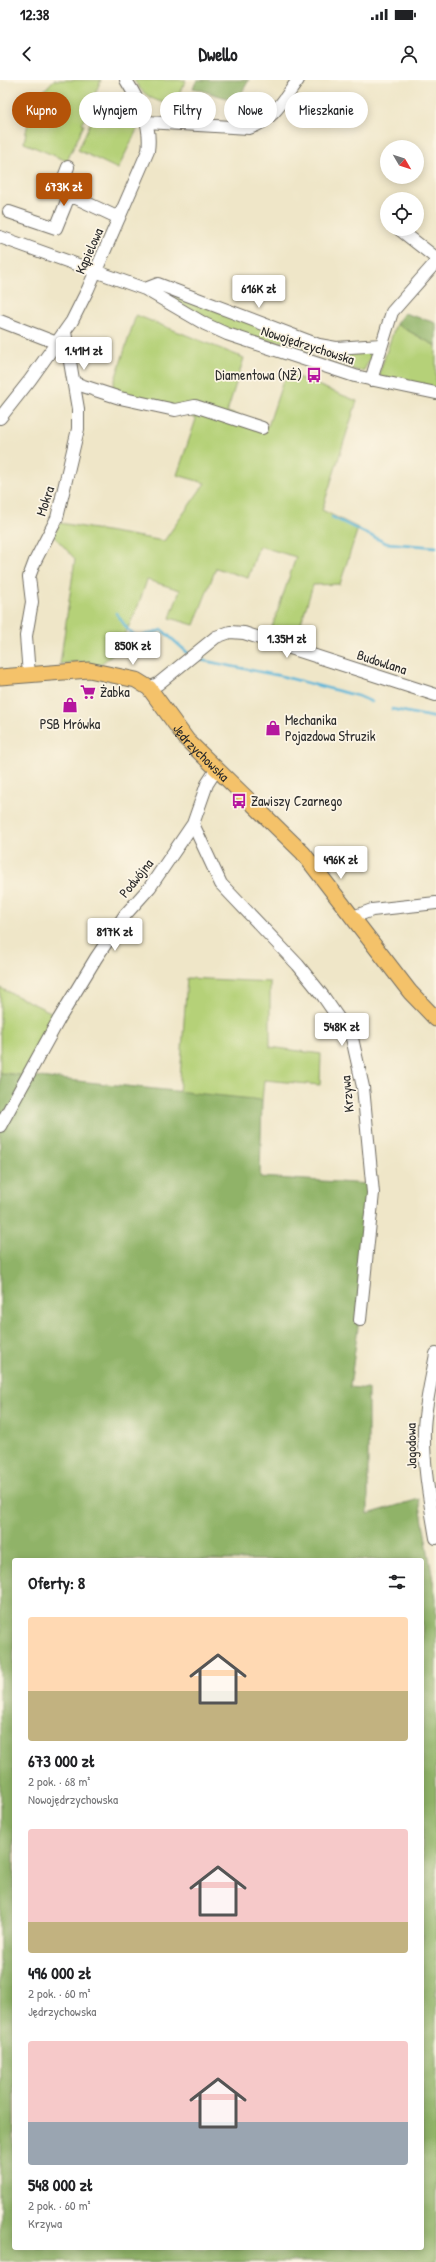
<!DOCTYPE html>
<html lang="pl">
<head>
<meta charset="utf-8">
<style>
	body { margin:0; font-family:"Patrick Hand",sans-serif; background:#f2f2f2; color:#202124; height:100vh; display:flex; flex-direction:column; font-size:15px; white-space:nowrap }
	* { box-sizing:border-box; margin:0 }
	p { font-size:13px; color:#757577 }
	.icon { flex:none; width:22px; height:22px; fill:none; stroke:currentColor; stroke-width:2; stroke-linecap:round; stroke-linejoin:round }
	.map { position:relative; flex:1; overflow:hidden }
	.side { position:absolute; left:12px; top:1478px; width:412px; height:692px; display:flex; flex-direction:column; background:#fff; border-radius:4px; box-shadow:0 2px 10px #0003 }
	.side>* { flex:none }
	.top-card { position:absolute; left:12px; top:12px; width:412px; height:36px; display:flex; gap:8px }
	.needle { width:26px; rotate:129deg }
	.controls { position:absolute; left:380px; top:60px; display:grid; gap:8px }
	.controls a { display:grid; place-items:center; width:44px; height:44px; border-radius:50%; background:#fff; box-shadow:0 2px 10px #0003; font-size:20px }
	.price { position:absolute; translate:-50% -34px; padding:0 9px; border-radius:4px; background:#fff; color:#222; font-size:13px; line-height:26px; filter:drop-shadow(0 1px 2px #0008) }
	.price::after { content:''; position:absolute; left:50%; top:24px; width:12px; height:9px; margin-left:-6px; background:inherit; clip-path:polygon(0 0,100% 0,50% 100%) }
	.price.current { background:#b45309; color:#fff }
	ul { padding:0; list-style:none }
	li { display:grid; align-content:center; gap:8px; height:212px; padding:0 16px }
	li span { display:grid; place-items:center; height:124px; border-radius:4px; color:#555 }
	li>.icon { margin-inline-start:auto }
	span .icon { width:72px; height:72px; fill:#fffc; stroke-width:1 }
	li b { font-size:17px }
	h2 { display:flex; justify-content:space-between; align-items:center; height:48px; padding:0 16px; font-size:17px }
	.pill { padding:0 14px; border-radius:18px; background:#fff; box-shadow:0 2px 10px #0003; font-size:14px; line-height:36px }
	.pill.current { background:#b45309; color:#fff }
	.status { display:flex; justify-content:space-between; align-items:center; height:28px; padding:0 20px; background:#fff; direction:ltr }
	.status svg { height:11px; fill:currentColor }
	header { display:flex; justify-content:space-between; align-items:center; height:52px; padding:0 16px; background:#fff; font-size:18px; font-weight:800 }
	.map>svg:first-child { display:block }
</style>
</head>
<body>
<div class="status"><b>12:38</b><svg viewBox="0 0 49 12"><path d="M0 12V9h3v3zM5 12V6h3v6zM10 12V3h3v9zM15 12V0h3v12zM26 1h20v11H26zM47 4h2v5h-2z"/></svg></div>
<header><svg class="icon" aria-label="back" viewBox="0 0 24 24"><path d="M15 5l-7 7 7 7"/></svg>Dwello<svg class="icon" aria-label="person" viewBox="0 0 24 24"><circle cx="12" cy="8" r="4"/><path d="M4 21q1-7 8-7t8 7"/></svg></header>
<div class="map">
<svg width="436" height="2182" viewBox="0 0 436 2182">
	<rect width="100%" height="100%" fill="#fcf5e5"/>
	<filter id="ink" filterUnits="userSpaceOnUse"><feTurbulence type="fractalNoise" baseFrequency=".025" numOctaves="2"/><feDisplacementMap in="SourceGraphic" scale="8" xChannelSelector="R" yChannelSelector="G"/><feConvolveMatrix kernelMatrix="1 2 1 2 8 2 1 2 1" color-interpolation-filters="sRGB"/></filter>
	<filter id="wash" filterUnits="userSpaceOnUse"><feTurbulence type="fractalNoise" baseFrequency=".012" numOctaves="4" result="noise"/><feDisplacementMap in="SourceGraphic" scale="16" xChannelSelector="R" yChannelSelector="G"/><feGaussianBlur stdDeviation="0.9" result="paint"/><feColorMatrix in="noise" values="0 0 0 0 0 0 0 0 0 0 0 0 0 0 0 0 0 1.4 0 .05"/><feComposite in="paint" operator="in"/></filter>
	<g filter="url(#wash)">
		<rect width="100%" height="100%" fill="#efe6c8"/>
		<!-- green -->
		<path fill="#b5d178" stroke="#707e52" d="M54,0H101L82,44L84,45L67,81L24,63C29,35 33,20 54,0Z
			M134,0H186L173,25C155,21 144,17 134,0Z
			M98,26L139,45L118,89L78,70Z
			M176,216L300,261L372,272L373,273L364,290L358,291L287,262L259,260L222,248L173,220Z
			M136,235L244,278L227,332L268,346L282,304L290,294L357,321L322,430L358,448L340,504L313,505L294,565L269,556L296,477L259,466L248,498L216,488L194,545L170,538L180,510L147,500L138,526L117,572L99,585L76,582L60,584L75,479L53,455L60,443L164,461L205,403L177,395L196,339L173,326L112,309Z
			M396,244L436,266V307L383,298L379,294Z
			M187,898L270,902V967L321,974L320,1005L264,1000L262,1020L179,1013Z
			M0,908L57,935L22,995L0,993Z"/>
		<!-- forest -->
		<path fill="#90b368" stroke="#5e6f4a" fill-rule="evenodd" d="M197,0H249L237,21L193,8Z
			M404,233L436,243V266L396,244Z
			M0,993L262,1020L260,1097L369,1104L366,1188L350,1307L368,1309V1434L419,1419L436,1518V2182H0ZM14,1480H422V2168H14Z"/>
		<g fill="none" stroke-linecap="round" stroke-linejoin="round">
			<!-- stream -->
			<path stroke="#5cb6d9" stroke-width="2.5" d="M332,437L386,463L436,467
				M116,533L129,551L138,557L162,550L189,574
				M195,579L281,596L358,616L372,622
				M392,629L436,638"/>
		</g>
	</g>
	<g filter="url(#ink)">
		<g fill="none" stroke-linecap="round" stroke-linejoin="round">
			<defs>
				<path id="minor" d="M147,42L249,48C273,41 284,19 298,0
					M68,87L59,110L119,138
					M9,132L56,148L69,116
					M399,149L436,178
					M0,157L145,209L205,244L227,254L355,296L436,313
					M145,209L158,204L319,265L336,268L381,265
					M0,241L57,263
					M371,300L392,232L436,182
					M74,303L120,318L175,330L195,326L262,348
					M0,338L30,300L72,241L88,209L148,71C152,44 140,23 126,0
					M29,595L26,556L32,522L29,497L35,481L57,438L78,349V329L65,252
					M149,608L158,604L216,557L230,552L244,553L436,615
					M193,744L221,804L298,885L323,916L352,958L363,1007L373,1113L360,1240
					M353,837L372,830L436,823
					M0,1046L59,939L96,878L125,835L150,807L193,744L207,704L216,690
					M436,1274C432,1298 425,1324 424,1349C423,1386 430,1422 436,1458"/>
				<g id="major">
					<path id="s1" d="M0,597L89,590L136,600L149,608L187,660L303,773L410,912L436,939"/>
				</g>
			</defs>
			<!-- minor casing -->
			<use href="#minor" stroke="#706c62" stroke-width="14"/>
			<!-- major casing -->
			<use href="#major" stroke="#706c62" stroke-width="17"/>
			<!-- minor -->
			<use href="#minor" stroke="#fff" stroke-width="12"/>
			<!-- major -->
			<use href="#major" stroke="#f4c26a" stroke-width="15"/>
		</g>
	</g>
	<!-- icons -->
	<defs>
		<symbol id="bus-bare" viewBox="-9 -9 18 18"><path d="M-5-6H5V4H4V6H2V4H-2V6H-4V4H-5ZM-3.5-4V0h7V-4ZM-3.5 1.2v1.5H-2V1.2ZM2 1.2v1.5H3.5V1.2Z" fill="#b5179e" stroke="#fcf5e5" stroke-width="2.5" paint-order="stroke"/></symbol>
		<symbol id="supermarket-bare" viewBox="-9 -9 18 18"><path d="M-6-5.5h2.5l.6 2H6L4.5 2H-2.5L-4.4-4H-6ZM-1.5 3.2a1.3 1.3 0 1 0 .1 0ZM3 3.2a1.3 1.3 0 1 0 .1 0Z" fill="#b5179e" stroke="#fcf5e5" stroke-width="2.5" paint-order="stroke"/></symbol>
		<symbol id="shop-bare" viewBox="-9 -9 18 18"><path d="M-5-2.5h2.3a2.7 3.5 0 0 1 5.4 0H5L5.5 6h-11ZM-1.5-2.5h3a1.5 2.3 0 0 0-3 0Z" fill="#b5179e" stroke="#fcf5e5" stroke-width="2.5" paint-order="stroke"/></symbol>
	</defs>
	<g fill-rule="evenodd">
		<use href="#bus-bare" x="303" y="284" width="22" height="22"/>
		<use href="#supermarket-bare" x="77" y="601" width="22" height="22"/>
		<use href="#shop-bare" x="59" y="614" width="22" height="22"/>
		<use href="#shop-bare" x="262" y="637" width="22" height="22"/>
		<use href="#bus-bare" x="228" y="710" width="22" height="22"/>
	</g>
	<g text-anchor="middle" stroke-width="3.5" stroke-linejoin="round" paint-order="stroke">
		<!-- street labels -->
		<g font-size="14" fill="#2b2b2b" stroke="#fcf5e5">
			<text transform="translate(89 171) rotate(-66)" y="5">Kąpielowa</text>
			<text transform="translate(308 265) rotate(18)" y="5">Nowojędrzychowska</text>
			<text transform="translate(45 421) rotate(-72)" y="5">Mokra</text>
			<text transform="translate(382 582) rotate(18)" y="5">Budowlana</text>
			<text dy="5" stroke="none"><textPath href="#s1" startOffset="236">Jędrzychowska</textPath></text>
			<text transform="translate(136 798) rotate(-51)" y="5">Podwójna</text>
			<text transform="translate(347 1014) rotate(-96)" y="5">Krzywa</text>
			<text transform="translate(411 1366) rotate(-91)" y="5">Jagodowa</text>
		</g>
		<!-- poi labels -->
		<g font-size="14" fill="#2b2b2b" stroke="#fcf5e5" text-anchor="start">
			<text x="302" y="300" text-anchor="end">Diamentowa (NŻ)</text>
			<text x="100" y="617">Żabka</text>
			<text x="285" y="645">Mechanika<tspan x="285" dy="16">Pojazdowa Struzik</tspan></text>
			<text x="70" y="649" text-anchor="middle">PSB Mrówka</text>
			<text x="251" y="726">Zawiszy Czarnego</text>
		</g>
	</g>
</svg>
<div class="controls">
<a><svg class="needle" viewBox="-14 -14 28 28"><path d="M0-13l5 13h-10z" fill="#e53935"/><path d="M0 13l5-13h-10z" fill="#757577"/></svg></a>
<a><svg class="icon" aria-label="locate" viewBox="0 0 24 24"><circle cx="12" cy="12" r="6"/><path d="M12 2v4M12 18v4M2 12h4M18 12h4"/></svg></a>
</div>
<b class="price current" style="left:64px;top:127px">673K zł</b>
<b class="price" style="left:259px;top:229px">616K zł</b>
<b class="price" style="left:84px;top:291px">1.41M zł</b>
<b class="price" style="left:287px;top:579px">1.35M zł</b>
<b class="price" style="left:133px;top:586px">850K zł</b>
<b class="price" style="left:341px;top:800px">496K zł</b>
<b class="price" style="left:115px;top:872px">817K zł</b>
<b class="price" style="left:342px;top:967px">548K zł</b>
<div class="top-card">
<a class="pill current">Kupno</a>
<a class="pill">Wynajem</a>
<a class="pill">Filtry</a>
<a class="pill">Nowe</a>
<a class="pill">Mieszkanie</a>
</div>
<section class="side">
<h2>Oferty: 8<svg class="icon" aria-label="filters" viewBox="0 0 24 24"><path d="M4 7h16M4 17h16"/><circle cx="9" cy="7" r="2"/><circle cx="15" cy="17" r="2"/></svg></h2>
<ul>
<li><span style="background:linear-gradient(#ffd9b3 60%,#c2b280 0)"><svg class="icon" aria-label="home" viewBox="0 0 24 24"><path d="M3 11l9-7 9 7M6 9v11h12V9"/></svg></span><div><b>673 000 zł</b><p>2 pok. · 68 m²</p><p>Nowojędrzychowska</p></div></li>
<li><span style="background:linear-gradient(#f6c9c9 75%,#c2b280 0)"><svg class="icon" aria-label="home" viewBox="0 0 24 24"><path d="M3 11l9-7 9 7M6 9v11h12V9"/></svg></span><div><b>496 000 zł</b><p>2 pok. · 60 m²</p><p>Jędrzychowska</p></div></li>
<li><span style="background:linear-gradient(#f6c9c9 65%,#9aa5b1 0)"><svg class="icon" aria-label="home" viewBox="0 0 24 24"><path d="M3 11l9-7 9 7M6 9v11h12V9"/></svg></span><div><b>548 000 zł</b><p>2 pok. · 60 m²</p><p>Krzywa</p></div></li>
</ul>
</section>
</div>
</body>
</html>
